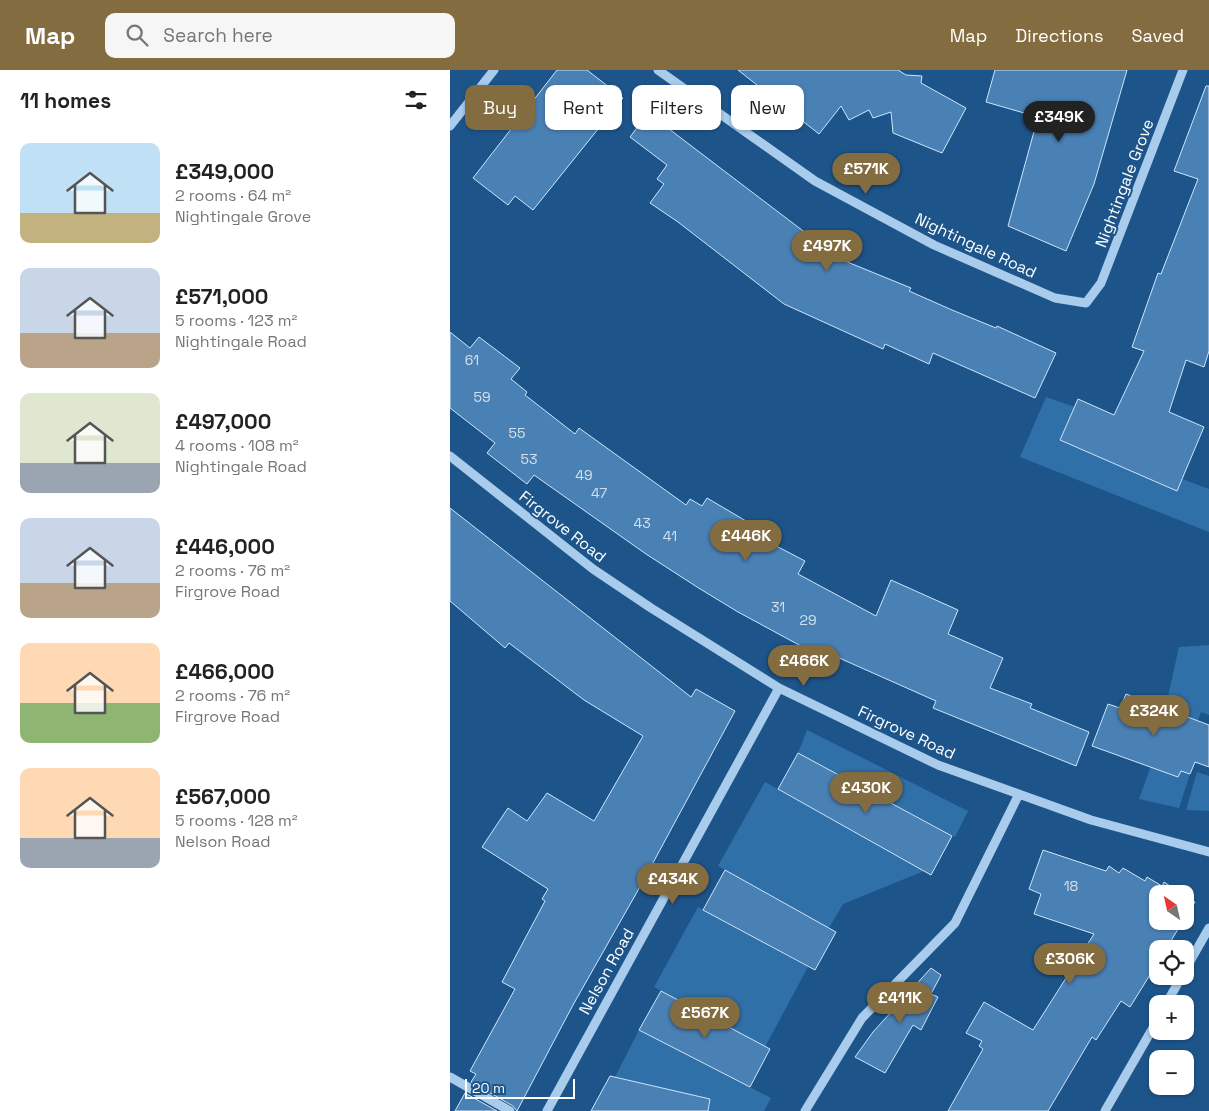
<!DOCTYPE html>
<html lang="en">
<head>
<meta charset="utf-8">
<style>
	body { margin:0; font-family:"Space Grotesk",sans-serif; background:#f6f6f6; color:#222; height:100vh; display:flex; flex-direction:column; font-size:19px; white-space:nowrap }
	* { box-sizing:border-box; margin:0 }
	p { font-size:16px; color:#767676 }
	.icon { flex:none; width:28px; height:28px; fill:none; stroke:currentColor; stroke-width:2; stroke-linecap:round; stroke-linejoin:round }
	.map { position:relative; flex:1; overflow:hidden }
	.side { display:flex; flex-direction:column; background:#fff; width:450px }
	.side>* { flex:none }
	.top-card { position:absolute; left:15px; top:15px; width:475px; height:45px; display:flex; gap:10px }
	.needle { width:32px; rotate:326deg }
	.controls { position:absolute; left:699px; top:815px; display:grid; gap:10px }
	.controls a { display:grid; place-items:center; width:45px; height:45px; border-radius:10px; background:#fff; box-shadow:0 1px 4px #0004; font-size:25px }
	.scale { position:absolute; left:15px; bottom:12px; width:110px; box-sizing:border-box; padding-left:5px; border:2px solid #fff; border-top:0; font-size:14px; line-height:18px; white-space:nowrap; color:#fff; -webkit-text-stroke:4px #1d558b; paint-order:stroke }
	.price { position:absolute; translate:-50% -42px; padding:0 11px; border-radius:18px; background:#846c41; color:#fff; font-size:16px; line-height:32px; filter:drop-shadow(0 1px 2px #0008) }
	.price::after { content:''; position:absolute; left:50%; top:30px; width:15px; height:11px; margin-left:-8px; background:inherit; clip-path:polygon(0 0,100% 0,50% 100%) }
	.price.active { background:#222; color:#fff }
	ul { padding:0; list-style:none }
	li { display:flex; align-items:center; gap:15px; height:125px; padding:0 20px }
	li span { display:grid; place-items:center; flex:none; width:140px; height:100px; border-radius:10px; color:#555 }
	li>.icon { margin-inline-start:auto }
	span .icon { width:60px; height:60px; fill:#fffc; stroke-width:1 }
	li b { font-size:21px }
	h2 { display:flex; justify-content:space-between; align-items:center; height:60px; padding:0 20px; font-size:21px }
	.tag { padding:0 18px; border-radius:10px; background:#fff; box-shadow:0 1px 4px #0004; font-size:18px; line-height:45px }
	.tag.active { background:#846c41; color:#fff }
	header { display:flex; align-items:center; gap:30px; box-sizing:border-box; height:70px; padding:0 25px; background:#846c41; color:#fff }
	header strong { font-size:24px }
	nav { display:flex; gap:28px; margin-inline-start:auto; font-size:18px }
	.search { width:350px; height:45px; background:#f6f6f6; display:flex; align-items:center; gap:12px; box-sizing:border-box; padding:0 18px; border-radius:10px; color:#767676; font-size:19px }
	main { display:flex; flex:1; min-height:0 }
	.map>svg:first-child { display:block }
</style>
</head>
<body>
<header>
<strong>Map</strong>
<div class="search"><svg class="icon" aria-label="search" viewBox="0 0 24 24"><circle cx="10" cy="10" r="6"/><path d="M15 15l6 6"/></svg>Search here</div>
<nav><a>Map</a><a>Directions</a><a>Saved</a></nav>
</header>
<main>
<section class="side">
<h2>11 homes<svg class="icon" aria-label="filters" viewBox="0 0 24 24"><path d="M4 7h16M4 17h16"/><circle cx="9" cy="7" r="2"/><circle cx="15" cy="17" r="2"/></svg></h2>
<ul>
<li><span style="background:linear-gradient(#bfe0f5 70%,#c2b280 0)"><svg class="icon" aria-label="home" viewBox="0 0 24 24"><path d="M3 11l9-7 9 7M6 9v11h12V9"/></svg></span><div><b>£349,000</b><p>2 rooms · 64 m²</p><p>Nightingale Grove</p></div></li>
<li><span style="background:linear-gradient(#c9d6e8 65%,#b9a48a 0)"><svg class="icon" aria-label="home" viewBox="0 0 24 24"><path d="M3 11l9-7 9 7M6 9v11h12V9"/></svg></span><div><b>£571,000</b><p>5 rooms · 123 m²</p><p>Nightingale Road</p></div></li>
<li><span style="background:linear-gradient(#dfe7d0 70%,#9aa5b1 0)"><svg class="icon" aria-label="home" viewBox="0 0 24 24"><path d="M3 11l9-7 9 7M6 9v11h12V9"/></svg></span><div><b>£497,000</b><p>4 rooms · 108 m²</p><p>Nightingale Road</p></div></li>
<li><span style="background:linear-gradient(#c9d6e8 65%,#b9a48a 0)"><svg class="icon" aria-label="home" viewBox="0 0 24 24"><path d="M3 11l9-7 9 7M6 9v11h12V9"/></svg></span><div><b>£446,000</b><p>2 rooms · 76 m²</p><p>Firgrove Road</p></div></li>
<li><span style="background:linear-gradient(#ffd9b3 60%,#8fb573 0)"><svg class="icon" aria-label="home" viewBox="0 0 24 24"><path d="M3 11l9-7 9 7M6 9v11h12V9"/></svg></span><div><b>£466,000</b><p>2 rooms · 76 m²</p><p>Firgrove Road</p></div></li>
<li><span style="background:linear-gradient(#ffd9b3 70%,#9aa5b1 0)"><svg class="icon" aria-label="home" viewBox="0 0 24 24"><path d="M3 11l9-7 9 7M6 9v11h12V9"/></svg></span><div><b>£567,000</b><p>5 rooms · 128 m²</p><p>Nelson Road</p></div></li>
</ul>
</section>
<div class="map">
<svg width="759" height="1041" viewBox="0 0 759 1041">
	<rect width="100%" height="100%" fill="#1d558b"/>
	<!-- green -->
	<path fill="#3070a9" d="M596,327L625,337L610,370L727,421L732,409L759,419V462L570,387Z
		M759,575V645L751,642L744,661L713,649L729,577Z
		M357,660L518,741L505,767L348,683Z
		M701,696L728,707L731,701L740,704L729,738L689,729Z
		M747,702L759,706V741L736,740Z
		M315,712L474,801L393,834L379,858L275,800L268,796Z
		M248,837L358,897L315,977L204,917Z
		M189,960L321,1028L314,1041H230L165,1007Z"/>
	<!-- building -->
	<path fill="#4a81b5" stroke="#cee5f9" d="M107,0H137L173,28L83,140L65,126L58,135L23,108Z
		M288,0H448L456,5L472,6L471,13L516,38L492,83L443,63L441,42L423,48L419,40L399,50L391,36L369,64Z
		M545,0H677L644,114L616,181L558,156L588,47L536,32Z
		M756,16H759V281L754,297L736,290L719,342L754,357L727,421L610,370L628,329L664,345L694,281L682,277L708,203L711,204L748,109L724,101Z
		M198,43L390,189L461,218L459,221L502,240L546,258L547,256L606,283L585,328L483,283L479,294L435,274L433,279L334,234L228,152L200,133L214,114L207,109L217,95L180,67Z
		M0,262L20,278L29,267L70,298L61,309L77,322L75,325L125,364L129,358L236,435L240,429L252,436L257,428L313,461L309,467L355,491L348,504L426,546L441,510L508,540L498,564L553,588L540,618L582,634L580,638L639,662L626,696L483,638L486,631L378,583L375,589L288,542L247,517L196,484L84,405L77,414L37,383L45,373L0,338Z
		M0,438L241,627L246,619L285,641L191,815L123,935L67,1041L63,1036L21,1012L26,1004L20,1001L65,919L52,912L95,831L92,829L98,819L32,777L58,738L77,751L97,723L144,751L193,666L134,630L59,573L55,578L0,531Z
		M676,624L759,655V697L745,692L740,704L731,701L728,707L642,676L658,634L670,638Z
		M348,683L502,766L481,805L328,719Z
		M593,780L656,801L659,796L669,803L673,798L695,811L697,807L712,816L714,812L732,824H708V851H733L716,879H708V892L680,937L671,931L646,970L642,967L598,1041H498L533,979L529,976L532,971L516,963L534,932L583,960L644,864L584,844L591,824L579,819Z
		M275,800L386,862L365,900L253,840Z
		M735,826L745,832L735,848Z
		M481,898L491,905L481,924L488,927L471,960L463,955L435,1003L405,987L423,962Z
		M211,921L320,979L300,1017L189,960Z
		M160,1006L260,1029L258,1041H141Z
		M15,1023L47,1041H5Z"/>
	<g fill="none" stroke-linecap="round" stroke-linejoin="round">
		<!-- minor -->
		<path stroke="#a9ccec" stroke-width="9" d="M208,0L365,111L484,175L605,228L636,233L651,213L733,0
			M0,56L44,0
			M0,386L143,499L201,538L329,618L488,695L641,750L759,782
			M735,900L759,858
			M716,934L732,906
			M0,1007L60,1041
			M97,1041L329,618
			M355,1041L412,948L505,853L569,724
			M655,1041L708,949"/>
	</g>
	<g text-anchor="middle" stroke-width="4" stroke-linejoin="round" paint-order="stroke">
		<!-- number labels -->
		<g font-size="14" fill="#d2e0ec">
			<text x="22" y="295">61</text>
			<text x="32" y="332">59</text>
			<text x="67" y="368">55</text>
			<text x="79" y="394">53</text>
			<text x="134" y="410">49</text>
			<text x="149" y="428">47</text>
			<text x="192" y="458">43</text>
			<text x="220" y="471">41</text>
			<text x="328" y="542">31</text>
			<text x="358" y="555">29</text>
			<text x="621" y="821">18</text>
		</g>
		<!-- street labels -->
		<g font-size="16" fill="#fff" stroke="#1d558b">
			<text transform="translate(674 113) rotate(-69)" y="6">Nightingale Grove</text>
			<text transform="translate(526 175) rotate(25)" y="6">Nightingale Road</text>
			<text transform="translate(113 456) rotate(38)" y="6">Firgrove Road</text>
			<text transform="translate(457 662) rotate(25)" y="6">Firgrove Road</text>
			<text transform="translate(156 901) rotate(-61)" y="6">Nelson Road</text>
		</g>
	</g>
</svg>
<div class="controls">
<a><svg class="needle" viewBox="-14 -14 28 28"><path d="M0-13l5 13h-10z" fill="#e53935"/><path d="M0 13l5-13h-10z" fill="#767676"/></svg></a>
<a><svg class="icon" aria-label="locate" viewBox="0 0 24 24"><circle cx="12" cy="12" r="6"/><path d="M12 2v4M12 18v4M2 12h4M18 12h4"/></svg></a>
<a>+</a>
<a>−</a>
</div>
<div class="scale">20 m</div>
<b class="price active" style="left:609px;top:73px">£349K</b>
<b class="price" style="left:416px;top:125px">£571K</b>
<b class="price" style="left:377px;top:202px">£497K</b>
<b class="price" style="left:296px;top:492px">£446K</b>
<b class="price" style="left:354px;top:617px">£466K</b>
<b class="price" style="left:704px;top:667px">£324K</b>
<b class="price" style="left:416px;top:744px">£430K</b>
<b class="price" style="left:223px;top:835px">£434K</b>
<b class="price" style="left:620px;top:915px">£306K</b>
<b class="price" style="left:450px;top:954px">£411K</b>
<b class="price" style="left:255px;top:969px">£567K</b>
<div class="top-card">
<a class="tag active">Buy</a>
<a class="tag">Rent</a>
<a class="tag">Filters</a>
<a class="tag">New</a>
</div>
</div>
</main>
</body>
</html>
